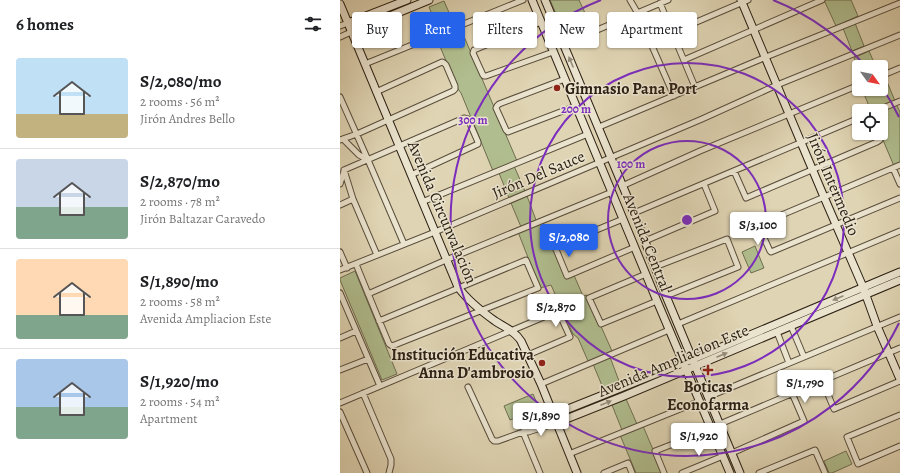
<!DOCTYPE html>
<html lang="en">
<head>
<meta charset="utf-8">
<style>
	body { margin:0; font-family:Alegreya,serif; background:#f2f2f2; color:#202124; height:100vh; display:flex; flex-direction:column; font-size:15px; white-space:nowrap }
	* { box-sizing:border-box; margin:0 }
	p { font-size:13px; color:#757577 }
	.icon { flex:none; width:22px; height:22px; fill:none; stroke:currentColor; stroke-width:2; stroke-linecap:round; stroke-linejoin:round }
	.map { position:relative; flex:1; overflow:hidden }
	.sheet { display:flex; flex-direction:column; background:#fff; width:340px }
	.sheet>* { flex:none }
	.guide { position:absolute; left:12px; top:12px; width:380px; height:36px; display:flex; gap:8px }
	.needle { width:26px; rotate:123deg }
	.fabs { position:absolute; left:512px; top:60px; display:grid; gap:8px }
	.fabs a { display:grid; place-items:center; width:36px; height:36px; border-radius:4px; background:#fff; box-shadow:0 1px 3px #0004; font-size:20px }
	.price { position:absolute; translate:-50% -34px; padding:0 9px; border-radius:4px; background:#fff; color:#222; font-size:13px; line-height:26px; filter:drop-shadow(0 1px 2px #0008) }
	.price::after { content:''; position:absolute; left:50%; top:24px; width:12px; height:9px; margin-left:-6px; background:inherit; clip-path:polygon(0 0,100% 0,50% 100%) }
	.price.selected { background:#2563eb; color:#fff }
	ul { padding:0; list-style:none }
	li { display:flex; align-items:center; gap:12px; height:100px; padding:0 16px }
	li+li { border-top:1px solid #e0e0e0 }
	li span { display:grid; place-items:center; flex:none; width:112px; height:80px; border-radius:4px; color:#555 }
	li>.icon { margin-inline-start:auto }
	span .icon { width:48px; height:48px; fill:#fffc; stroke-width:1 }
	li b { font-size:17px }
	h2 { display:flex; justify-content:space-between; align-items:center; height:48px; padding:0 16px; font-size:17px }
	.chip { padding:0 14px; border-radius:4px; background:#fff; box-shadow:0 1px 3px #0004; font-size:14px; line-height:36px }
	.chip.selected { background:#2563eb; color:#fff }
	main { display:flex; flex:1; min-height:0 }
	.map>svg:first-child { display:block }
</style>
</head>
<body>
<main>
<section class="sheet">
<h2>6 homes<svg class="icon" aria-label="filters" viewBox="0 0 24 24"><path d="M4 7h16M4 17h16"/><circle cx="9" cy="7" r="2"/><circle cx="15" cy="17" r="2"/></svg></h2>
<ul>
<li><span style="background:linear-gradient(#bfe0f5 70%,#c2b280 0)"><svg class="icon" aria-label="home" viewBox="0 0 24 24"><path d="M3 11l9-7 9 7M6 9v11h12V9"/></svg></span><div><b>S/2,080/mo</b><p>2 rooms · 56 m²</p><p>Jirón Andres Bello</p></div></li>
<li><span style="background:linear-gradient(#c9d6e8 60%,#7fa58c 0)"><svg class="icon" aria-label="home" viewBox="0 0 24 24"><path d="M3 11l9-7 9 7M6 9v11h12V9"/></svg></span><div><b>S/2,870/mo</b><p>2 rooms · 78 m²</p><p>Jirón Baltazar Caravedo</p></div></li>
<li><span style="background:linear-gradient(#ffd9b3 70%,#7fa58c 0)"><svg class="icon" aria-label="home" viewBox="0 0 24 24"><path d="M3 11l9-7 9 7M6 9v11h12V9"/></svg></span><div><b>S/1,890/mo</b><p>2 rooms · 58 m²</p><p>Avenida Ampliacion Este</p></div></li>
<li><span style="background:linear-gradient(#a9c7e8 60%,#7fa58c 0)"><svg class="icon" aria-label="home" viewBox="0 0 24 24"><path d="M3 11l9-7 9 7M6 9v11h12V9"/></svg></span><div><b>S/1,920/mo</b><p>2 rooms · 54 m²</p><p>Apartment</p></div></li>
</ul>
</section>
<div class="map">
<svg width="560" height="473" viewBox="0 0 560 473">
	<rect width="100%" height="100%" fill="#dfd4b3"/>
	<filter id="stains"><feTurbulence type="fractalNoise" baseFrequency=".005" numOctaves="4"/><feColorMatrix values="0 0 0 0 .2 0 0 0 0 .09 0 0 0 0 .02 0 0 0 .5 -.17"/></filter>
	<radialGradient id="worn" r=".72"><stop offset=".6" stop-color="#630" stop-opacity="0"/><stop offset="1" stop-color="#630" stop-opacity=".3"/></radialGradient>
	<!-- green -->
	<path fill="#b0bd8e" stroke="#6e6e51" d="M210,0H239L251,26L226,37Z
		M484,0H511L518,16L496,26Z
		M104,1L114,24L99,31L89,7Z
		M320,13L329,37L316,42L307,18Z
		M515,23L524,46L512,51L503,28Z
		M120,27L177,161L153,171L121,93L118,89L96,37Z
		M529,51L536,67H519V69L514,58Z
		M545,77L555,101L531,111L522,89H541V79Z
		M556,105L557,106L560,112V164L554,166L540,133H541V111Z
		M174,166L185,191L169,198L159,173Z
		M187,196L196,220L181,227L171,203Z
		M202,222L225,277L233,273L243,296L247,295L272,351L248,361L238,338L233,334L211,285L200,288L178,232Z
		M415,246L424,268L411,273L402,252Z
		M15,271L57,374L42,380L0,280V278Z
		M270,357L279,381L263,388L253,364Z
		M193,394L199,408L170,420L164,406Z
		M286,399L297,424L282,430L272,405Z
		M303,426L323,473H296L280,435Z
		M506,451L512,464L492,473H489L484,461Z"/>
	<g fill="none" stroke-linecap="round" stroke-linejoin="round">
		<defs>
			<path id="street" d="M290,0L297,12L334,96
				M320,3L355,87
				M201,22L134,50L133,53L143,75L144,76H146L213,52
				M0,26L8,23
				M333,32L408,0
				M0,37L11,32
				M224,44L328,0
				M344,60L482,0
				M25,64L183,0
				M541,76L560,68
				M225,79L159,104L157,106L156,108L166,130L168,132L236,106
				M0,97L28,160L64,244
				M536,111L560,101
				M259,127L426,57L560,3
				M3,139L19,155L28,160
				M0,140L17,134L113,91L115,89V86L106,65L104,63L102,62L36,92
				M560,165L418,225L430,251L431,252L560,198
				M553,168L560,184
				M4,170L124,118L128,119L138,142V144L71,175
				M4,170L13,199L37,255
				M394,171L406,198L537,142L540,140V138L538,133
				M0,184L4,171
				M282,186L360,151L519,85
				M82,202L248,134
				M0,205L13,199
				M294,213L519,118
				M283,219L215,247L227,276L295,247
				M305,241L375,211L364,184
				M0,252L7,268
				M16,264C27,291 38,318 49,344L52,346L198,288L186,260L39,321
				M315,267L387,239L398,267L326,296
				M0,270L95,232L362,119L437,85L560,35
				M306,274L249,298L261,324L317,301
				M0,293L40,386
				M28,294L106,260L272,192
				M338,324L560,231
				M451,326L464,357
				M437,332L449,363
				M0,338L16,331
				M0,370L28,359
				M482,380L494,409L560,381
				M201,384L329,330
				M128,387L152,439L154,441H158L183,432H188L216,423
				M23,393L51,459V465L49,473
				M368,397L560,317
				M0,403L218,311L230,337L188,355
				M0,412L27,473
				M560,415L507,437L518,464L560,446
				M380,424L560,348
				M183,432L200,473
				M183,432L186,427L213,415
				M392,453L464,421L452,393
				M229,454L360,401
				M264,473L288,463L292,473
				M324,473L315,451L372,429
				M342,473L383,456
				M419,473L475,450L485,473"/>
			<path id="secondary" d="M192,0L317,301L390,473
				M205,0L294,213L326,296L400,473
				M401,0L484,197L523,287L537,326L560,379
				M0,4L118,287C128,301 141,311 155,321C164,327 175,331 181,341L201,384L237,473
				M8,23L67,0
				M11,32L89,0
				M213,415L353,359L560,272
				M216,423L284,396L560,280"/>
		</defs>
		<!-- street casing -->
		<use href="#street" stroke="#594d3c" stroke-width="7"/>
		<!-- secondary casing -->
		<use href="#secondary" stroke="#2c2014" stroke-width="9"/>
		<!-- street -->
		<use href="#street" stroke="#eae3ce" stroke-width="5"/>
		<!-- secondary -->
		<use href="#secondary" stroke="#eae3ce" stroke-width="7"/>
	</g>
	<!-- one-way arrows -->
	<defs><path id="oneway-solid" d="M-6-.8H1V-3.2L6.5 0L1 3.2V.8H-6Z"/></defs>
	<g fill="#948b7a">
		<use href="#oneway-solid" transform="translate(231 62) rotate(-113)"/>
		<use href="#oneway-solid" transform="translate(498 298) rotate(157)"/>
		<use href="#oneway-solid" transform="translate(382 355) rotate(-23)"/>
		<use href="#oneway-solid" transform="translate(266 403) rotate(-22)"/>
	</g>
	<!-- distance rings -->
	<g fill="none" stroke="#7b2cbf" stroke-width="2">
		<circle cx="347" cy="220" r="79"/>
		<circle cx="347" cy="220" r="157"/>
		<path d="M559 323A236 236 0 1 1 261 0M433 0A236 236 0 0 1 526 67M541 86A236 236 0 0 1 559 117"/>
	</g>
	<!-- markers -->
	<g fill="#8f2418" stroke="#eae3ce" stroke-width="1.5">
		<circle cx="217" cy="88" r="4"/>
		<circle cx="202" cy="363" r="4"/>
		<path d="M366 364h4v4h4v4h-4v4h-4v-4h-4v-4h4z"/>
	</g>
	<g text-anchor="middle" stroke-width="3" stroke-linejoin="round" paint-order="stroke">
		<!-- poi labels -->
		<g font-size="16" font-weight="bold" fill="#2c2014" stroke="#eae3ce" text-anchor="start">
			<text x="225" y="94">Gimnasio Pana Port</text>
			<text x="194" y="360" text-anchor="end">Institución Educativa<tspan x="194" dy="18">Anna D'ambrosio</tspan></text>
			<text x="368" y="392" text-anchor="middle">Boticas<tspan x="368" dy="18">Econofarma</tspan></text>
		</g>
		<!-- street labels -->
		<g font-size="16" fill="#2c2014" stroke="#eae3ce">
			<text transform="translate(198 174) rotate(-23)" y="6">Jirón Del Sauce</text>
			<text transform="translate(494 184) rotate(67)" y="6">Jirón Intermedio</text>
			<text transform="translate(103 212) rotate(67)" y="6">Avenida Circunvalación</text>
			<text transform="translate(308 242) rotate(68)" y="6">Avenida Central</text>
			<text transform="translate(333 360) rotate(-23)" y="6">Avenida Ampliacion Este</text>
		</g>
	</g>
	<circle cx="347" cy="220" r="6" fill="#7b2cbf" stroke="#eae3ce" stroke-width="2"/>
	<g font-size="12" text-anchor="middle" font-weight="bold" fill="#7b2cbf" stroke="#eae3ce" stroke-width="3" stroke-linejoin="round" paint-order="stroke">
		<text x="236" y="113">200 m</text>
		<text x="133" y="124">300 m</text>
		<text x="291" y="168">100 m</text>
	</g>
	<rect width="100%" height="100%" filter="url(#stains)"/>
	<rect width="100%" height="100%" fill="url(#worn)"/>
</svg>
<div class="fabs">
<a><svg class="needle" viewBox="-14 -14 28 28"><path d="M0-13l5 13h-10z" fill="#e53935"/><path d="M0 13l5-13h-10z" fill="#757577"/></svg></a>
<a><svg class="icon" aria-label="locate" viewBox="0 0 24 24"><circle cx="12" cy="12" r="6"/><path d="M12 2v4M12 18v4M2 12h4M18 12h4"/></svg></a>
</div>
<b class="price" style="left:418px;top:246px">S/3,100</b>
<b class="price selected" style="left:229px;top:258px">S/2,080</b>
<b class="price" style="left:216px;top:328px">S/2,870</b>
<b class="price" style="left:465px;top:404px">S/1,790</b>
<b class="price" style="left:201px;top:437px">S/1,890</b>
<b class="price" style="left:359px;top:457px">S/1,920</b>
<div class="guide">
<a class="chip">Buy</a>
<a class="chip selected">Rent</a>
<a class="chip">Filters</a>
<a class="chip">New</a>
<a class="chip">Apartment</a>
</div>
</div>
</main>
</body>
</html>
